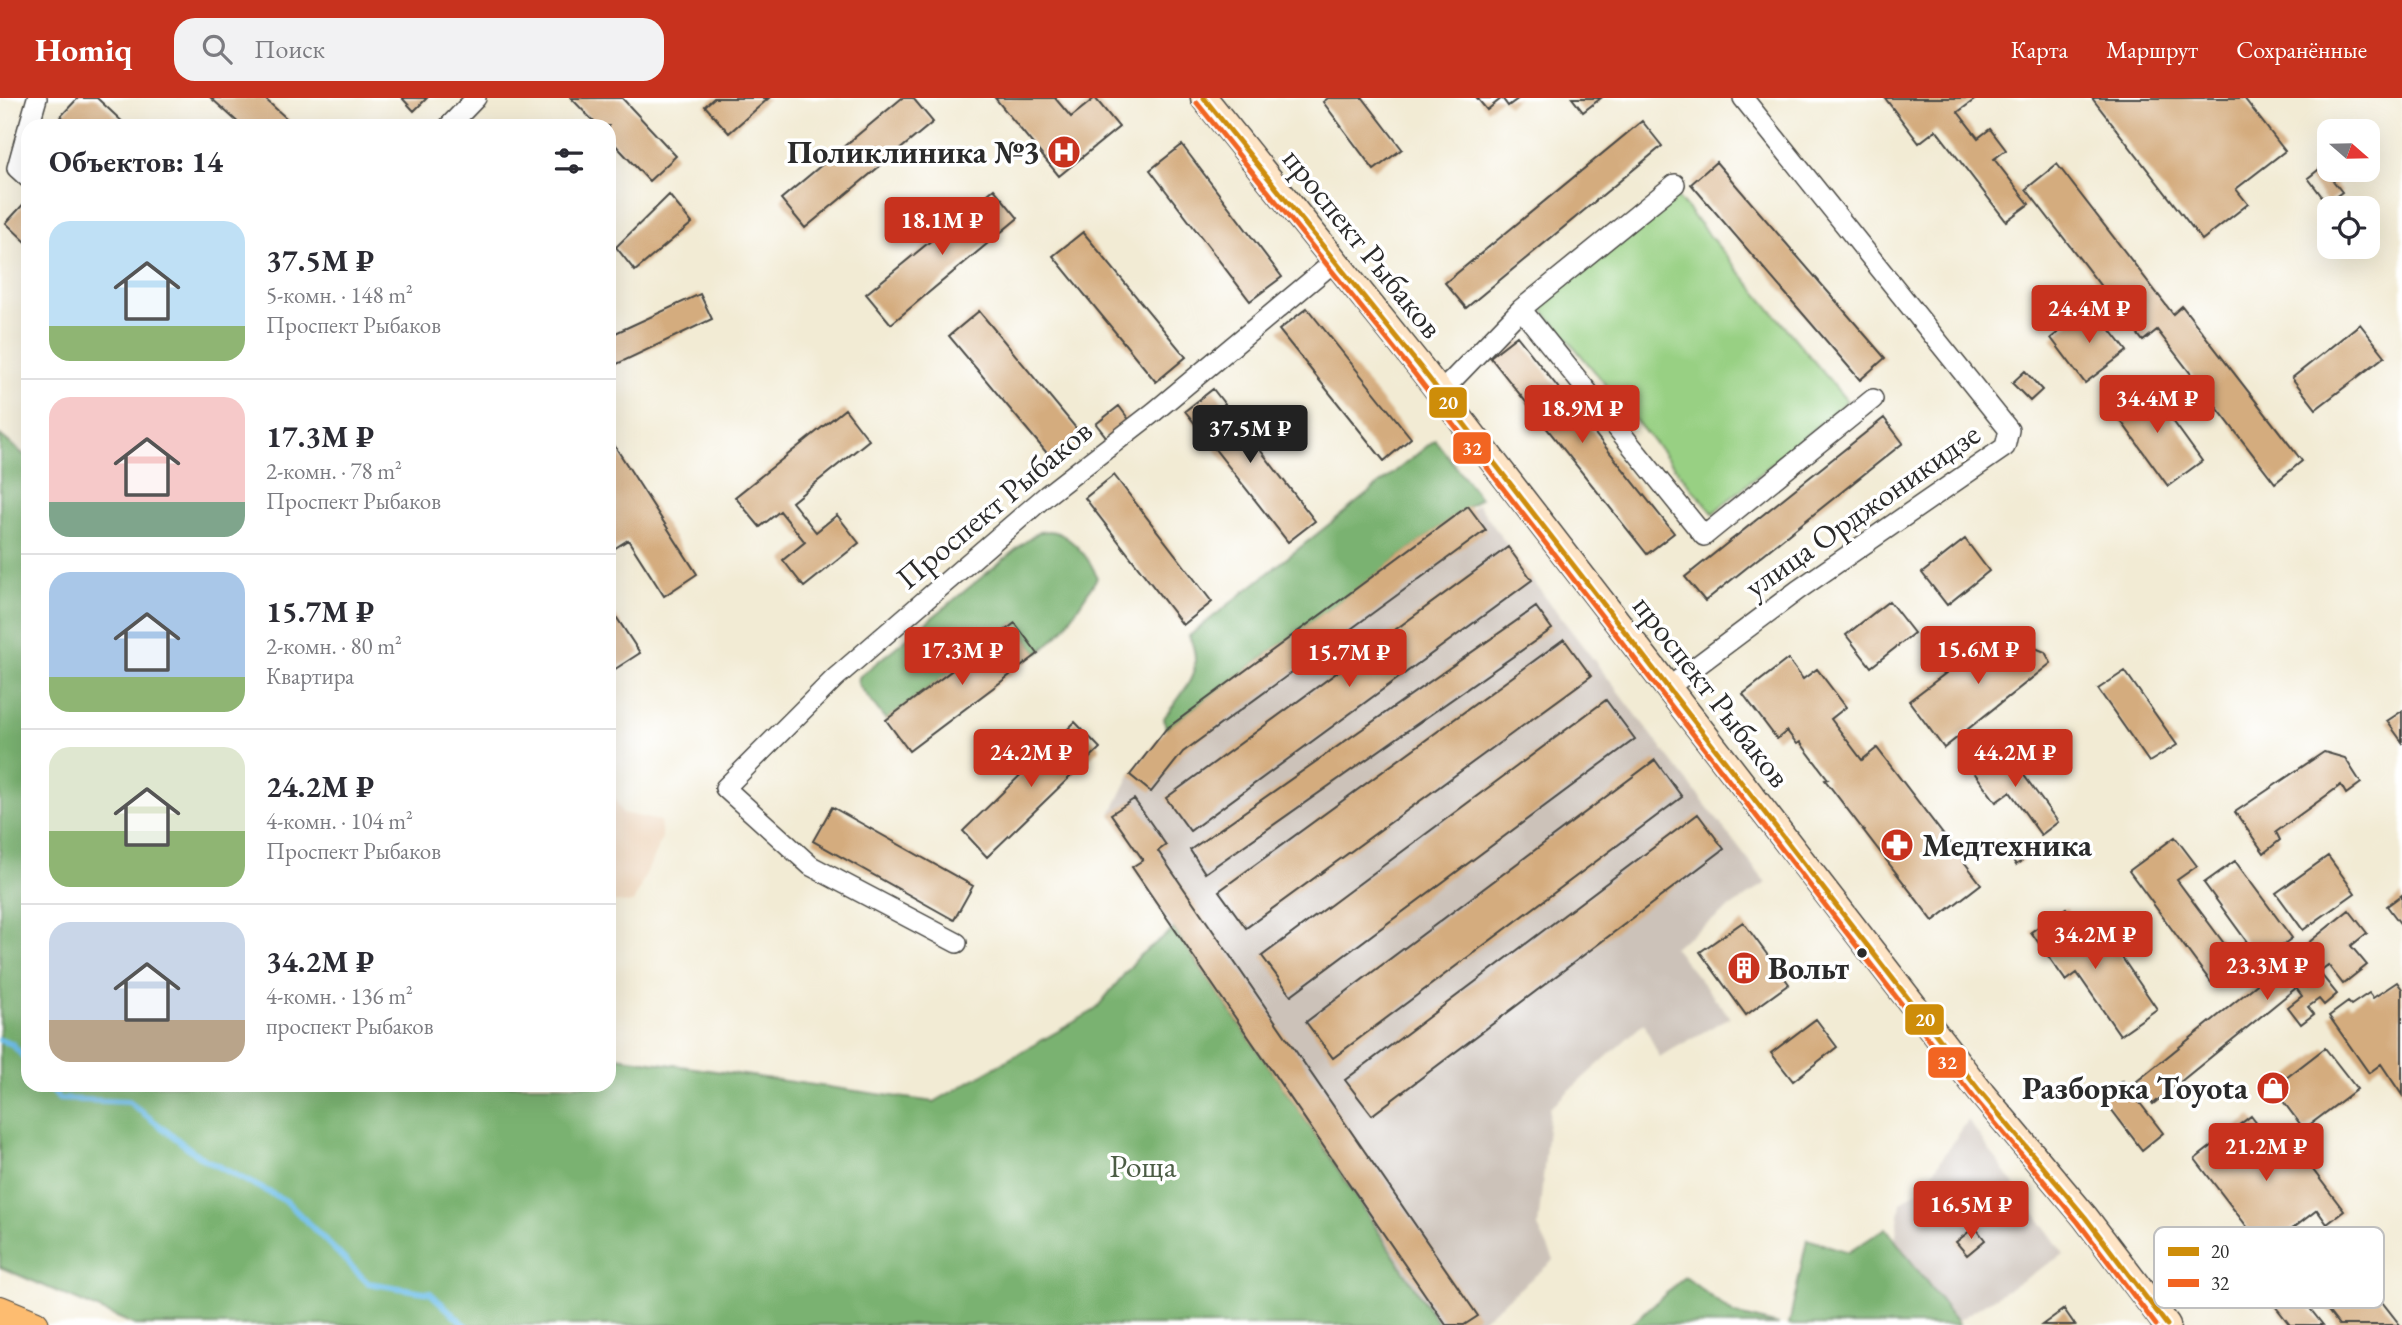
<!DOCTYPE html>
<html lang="ru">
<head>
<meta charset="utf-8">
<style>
	body { margin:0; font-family:"EB Garamond",serif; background:#f2f2f3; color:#2b2b33; height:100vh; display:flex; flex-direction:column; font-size:26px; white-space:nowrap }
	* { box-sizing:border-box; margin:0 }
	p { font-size:23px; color:#7c7c81 }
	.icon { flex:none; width:38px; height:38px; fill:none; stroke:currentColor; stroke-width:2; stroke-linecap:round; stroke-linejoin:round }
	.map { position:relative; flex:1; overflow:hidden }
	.details { position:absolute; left:21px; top:21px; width:595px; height:973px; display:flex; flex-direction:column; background:#fff; border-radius:21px; box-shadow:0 7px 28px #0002 }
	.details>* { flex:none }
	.needle { width:46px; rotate:110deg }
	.controls { position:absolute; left:2317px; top:21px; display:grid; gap:14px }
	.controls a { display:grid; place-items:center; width:63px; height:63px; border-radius:14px; background:#fff; box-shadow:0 7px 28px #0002; font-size:35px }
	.price { position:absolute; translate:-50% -60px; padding:0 16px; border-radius:7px; background:#c8321e; color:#fff; font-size:23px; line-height:46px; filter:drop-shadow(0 2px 4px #0008) }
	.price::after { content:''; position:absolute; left:50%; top:42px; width:21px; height:16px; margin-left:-10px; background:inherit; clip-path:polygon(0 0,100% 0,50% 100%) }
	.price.current { background:#222; color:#fff }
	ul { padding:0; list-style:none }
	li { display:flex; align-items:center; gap:21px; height:175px; padding:0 28px }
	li+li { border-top:2px solid #e1e1e2 }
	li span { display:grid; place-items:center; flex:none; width:196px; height:140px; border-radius:21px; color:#555 }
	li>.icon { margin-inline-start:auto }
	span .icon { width:84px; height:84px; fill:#fffc; stroke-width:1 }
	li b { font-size:30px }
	h2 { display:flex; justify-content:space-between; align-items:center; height:84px; padding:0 28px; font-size:30px }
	header { display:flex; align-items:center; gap:42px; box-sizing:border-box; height:98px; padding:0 35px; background:#c8321e; color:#fff }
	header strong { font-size:33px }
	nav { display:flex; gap:38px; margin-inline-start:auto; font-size:24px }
	.search { width:490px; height:63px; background:#f2f2f3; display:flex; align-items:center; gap:18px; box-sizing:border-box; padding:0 24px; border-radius:21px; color:#7c7c81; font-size:26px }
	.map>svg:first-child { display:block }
</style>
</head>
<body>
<header>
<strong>Homiq</strong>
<div class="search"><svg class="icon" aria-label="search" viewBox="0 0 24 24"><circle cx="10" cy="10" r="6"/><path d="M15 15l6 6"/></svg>Поиск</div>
<nav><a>Карта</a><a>Маршрут</a><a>Сохранённые</a></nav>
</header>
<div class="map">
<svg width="2402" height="1227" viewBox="0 0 2402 1227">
	<rect width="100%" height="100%" fill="#fff"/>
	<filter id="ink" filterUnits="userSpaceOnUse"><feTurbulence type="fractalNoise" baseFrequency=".0143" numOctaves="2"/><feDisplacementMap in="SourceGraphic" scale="14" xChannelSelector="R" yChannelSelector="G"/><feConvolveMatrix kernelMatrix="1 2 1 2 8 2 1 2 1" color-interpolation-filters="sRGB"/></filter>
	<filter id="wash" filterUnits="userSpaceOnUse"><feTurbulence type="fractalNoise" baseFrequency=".00686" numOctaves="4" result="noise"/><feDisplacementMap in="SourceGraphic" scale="28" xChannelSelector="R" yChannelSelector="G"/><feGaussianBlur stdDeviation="1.57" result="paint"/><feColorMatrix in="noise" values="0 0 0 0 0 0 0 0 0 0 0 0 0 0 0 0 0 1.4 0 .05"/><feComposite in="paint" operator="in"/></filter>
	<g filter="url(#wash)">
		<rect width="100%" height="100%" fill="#f2ebd4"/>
		<!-- built -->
		<path fill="#eed6bb" d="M609,688L622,715L660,723L662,740L633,805L609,804Z"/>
		<!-- industrial -->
		<path fill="#ccc2b9" d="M1478,406L1532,482L1766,785L1673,849L1730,919L1659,959L1644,925L1550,1010L1538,1129L1554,1162L1476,1227H1427L1132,770L1142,762L1111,716L1130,677L1166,631Z
			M1968,1022L2064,1156L1954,1225L1895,1142L1901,1105L1924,1087Z"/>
		<!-- green -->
		<path fill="#98d083" stroke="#627e57" stroke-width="2" d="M1674,95L1847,303L1713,415L1539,207Z"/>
		<!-- forest -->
		<path fill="#7ab271" stroke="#526e4e" stroke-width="2" d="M0,337L28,360V987H609V958L934,1004L1095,912L1140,857L1174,831L1307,1024L1439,1227H135L0,1169Z
			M1435,342L1480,400L1166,631L1164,620C1184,592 1206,573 1189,538Z
			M1049,433C1068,434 1092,462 1097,480L1063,532L1038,556L1015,525L886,622L858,586L859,579L1025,444L1039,434Z
			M1886,1130L1959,1227H1789L1807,1141L1849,1154Z
			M1685,1179L1734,1216L1779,1227L1631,1226Z"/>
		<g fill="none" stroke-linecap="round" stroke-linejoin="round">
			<!-- stream -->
			<path stroke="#6fbfea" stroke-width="6" d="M0,942L12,946L28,964
				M48,987L59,1001L129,1004L200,1059L286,1103L368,1185L430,1195L465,1227"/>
		</g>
		<g id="blocks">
			<!-- building -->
			<path fill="#d4ac7e" d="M78,0H97L127,28H72L61,18Z
				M211,0H264L295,28H242Z
				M402,0H427L414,13Z
				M571,0H622L676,58L649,83L609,40V28H598Z
				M714,0H769L729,35L705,8Z
				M902,0H913L933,24L805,130L781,101Z
				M995,0H1055L1071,19L1095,0L1119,29L1059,78Z
				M1328,0H1363L1402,51L1374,72L1323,4Z
				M1477,0H1519L1508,8L1502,0L1487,12Z
				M1572,0H1601L1583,14Z
				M1885,0H1977L1958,14L1978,40L1990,31L2006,52L1994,61L2029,106L2006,123L1936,32L1919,45Z
				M2092,0H2244L2285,53L2236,91L2248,106L2202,142Z
				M1642,23L1662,48L1466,210L1445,185Z
				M1182,47L1282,179L1250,203L1150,72Z
				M1716,64L1885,260L1860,282L1691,86Z
				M2057,66L2173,216L2182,208L2302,363L2275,385L2157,232L2143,243L2026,91Z
				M2322,69L2342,94L2327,105L2308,80Z
				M994,91L1018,120L891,226L866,196Z
				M669,97L692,125L635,173L616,149Z
				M28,101V146L6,125Z
				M1083,134L1186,259L1156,284L1053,158Z
				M700,196L712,221L615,267L609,254V238Z
				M2092,208L2127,253L2085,285L2051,240Z
				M1307,210L1411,340L1384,363L1279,232Z
				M979,213L1085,341L1056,366L949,238Z
				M2360,226L2385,258L2316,311L2292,280Z
				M1517,238L1674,435L1647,456L1490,259Z
				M2025,273L2042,292L2030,303L2012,285Z
				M2147,287L2202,363L2168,388L2113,312Z
				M1213,291L1315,423L1288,444L1185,313Z
				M1119,308L1130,323L1108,341L1096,326Z
				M845,311L869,342L792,404L816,434L837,417L859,445L804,489L783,462L805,444L780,413L760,429L735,399Z
				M1884,320L1903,345L1705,503L1685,479Z
				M609,339L697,476L664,498L628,442L609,454V425L614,422L609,414Z
				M1114,377L1212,504L1183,527L1085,400Z
				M1468,408L1486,432L1183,654L1151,694L1130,677L1166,631Z
				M1965,441L1989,473L1947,507L1922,475Z
				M1508,449L1532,482L1190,733L1166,700Z
				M1889,503L1914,535L1871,569L1846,537Z
				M609,508L640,555L609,575Z
				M1536,509L1552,531L1205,775L1190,752Z
				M1015,525L1038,556L909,653L886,622Z
				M1999,535L2045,554L2051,565L1944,650L1909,603Z
				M1564,541L1591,578L1246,830L1219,793Z
				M1788,561L1803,581L1817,571L1846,609L1831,621L1862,662L1877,650L1981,786L1933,823L1825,682L1828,681L1800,644L1797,646L1787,633L1777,641L1743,596Z
				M2125,573L2177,647L2149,664L2098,591Z
				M1606,602L1635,641L1291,897L1262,858Z
				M2402,613V644L2387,623Z
				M1075,624L1100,650L987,759L963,733Z
				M2004,650L2058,724L2041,737L2010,694L1996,704L1973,673Z
				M2324,654L2345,660L2361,685L2346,696L2341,687L2276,734L2280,742L2264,755L2235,714Z
				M1655,662L1682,699L1333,960L1306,924Z
				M1134,701L1166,747L1158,753L1478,1218L1464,1227H1446L1132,769L1143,762L1111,716Z
				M832,709L973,788L954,822L813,743Z
				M1698,716L1724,751L1372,1017L1345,982Z
				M2175,739L2197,768L2177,782L2240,867L2213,887L2129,773Z
				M2024,746L2031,756L2016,767L2010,757Z
				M2328,758L2355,795L2303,832L2276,795Z
				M2235,763L2292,840L2261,863L2204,785Z
				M2402,797V828L2387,808Z
				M2066,810L2098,855L2112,845L2157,911L2120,937L2077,875L2066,883L2031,834Z
				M2349,812L2367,835L2351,848L2367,867L2343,886L2328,867L2319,874L2337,896L2324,907L2319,901L2308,909L2314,916L2301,926L2288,909L2302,898L2296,890L2153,1006L2136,984Z
				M1743,824L1789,886L1746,917L1700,854Z
				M2397,884L2402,891V997L2381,966L2369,975L2329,918L2348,904L2351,907L2369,895L2373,900Z
				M1816,921L1837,949L1793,983L1771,955Z
				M2325,950L2357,991L2304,1031L2273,990Z
				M2123,983L2163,1035L2142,1052L2102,999Z
				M2251,1018L2278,1053L2291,1043L2344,1113L2327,1126L2317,1112L2265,1152L2195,1061Z
				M1975,1129L1985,1142L1967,1157L1956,1144Z
				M2342,1153L2400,1227H2339L2304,1182Z
				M2284,1178L2323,1227H2290L2264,1194Z
				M2064,1211L2075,1227H2042Z"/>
		</g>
	</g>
	<g filter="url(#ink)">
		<use href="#blocks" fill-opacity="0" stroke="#494844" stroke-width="2"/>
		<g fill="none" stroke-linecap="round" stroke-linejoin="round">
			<defs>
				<path id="street" d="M29,28L37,0
					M449,28L476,0
					M28,30L17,70L28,80
					M1521,211L1675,86
					M1440,295L1521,211L1704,438L1873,301
					M1669,589L1798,492L2005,349L2009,332L1743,0
					M957,845L811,768L725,690L835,580L1047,397L1154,314L1335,163"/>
				<path id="secondary" d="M1204,0L1421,270L1982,996L2085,1119L2167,1227"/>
				<path id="primary" d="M0,1213L34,1227"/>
			</defs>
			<!-- street casing -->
			<use href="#street" stroke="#494844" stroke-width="22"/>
			<!-- secondary casing -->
			<use href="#secondary" stroke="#494844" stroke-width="29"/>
			<!-- primary casing -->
			<use href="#primary" stroke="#494844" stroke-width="32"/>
			<!-- street -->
			<use href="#street" stroke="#fff" stroke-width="19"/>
			<!-- secondary -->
			<use href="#secondary" stroke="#fee4c5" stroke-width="26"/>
			<!-- primary -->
			<use href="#primary" stroke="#fdbc6f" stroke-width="30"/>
			<defs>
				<path id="bus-1" d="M1204,0L1421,270L1982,996L2085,1119L2167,1227"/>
				<path id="bus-2" d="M1197,5L1414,275L1975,1001L2078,1124L2156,1227"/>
			</defs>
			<!-- bus-1 casing -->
			<use href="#bus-1" stroke="#fff" stroke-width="10"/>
			<!-- bus-2 casing -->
			<use href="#bus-2" stroke="#fff" stroke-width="10"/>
			<!-- bus-1 -->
			<use href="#bus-1" stroke="#ce8d09" stroke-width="5"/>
			<!-- bus-2 -->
			<use href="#bus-2" stroke="#f26522" stroke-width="5"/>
		</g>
	</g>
	<!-- icons -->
	<defs>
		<symbol id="hospital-disc" viewBox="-11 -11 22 22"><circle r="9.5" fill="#c8321e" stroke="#fff"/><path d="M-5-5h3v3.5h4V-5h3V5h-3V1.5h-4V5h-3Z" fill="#fff"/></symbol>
		<symbol id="pharmacy-disc" viewBox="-11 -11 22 22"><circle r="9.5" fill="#c8321e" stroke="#fff"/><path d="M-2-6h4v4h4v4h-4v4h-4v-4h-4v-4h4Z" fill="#fff"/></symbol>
		<symbol id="building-disc" viewBox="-11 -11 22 22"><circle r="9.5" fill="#c8321e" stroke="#fff"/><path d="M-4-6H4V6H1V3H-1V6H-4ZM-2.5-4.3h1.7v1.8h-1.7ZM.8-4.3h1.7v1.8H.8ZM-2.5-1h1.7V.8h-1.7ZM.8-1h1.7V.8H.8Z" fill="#fff"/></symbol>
		<symbol id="shop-disc" viewBox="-11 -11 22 22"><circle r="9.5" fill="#c8321e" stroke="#fff"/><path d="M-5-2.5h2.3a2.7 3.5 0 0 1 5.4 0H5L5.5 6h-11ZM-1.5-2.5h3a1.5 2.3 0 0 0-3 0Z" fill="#fff"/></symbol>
	</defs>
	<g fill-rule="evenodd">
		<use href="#hospital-disc" x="1045" y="35" width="38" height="38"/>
		<use href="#pharmacy-disc" x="1878" y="728" width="38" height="38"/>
		<use href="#building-disc" x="1725" y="851" width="38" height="38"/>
		<use href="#shop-disc" x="2254" y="971" width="38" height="38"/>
	</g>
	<!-- markers -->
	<circle fill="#2b2b2b" stroke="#fff" stroke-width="2.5" cx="1862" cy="855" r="6"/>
	<g text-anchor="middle" stroke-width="7" stroke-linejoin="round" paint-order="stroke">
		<!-- poi labels -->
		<g font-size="32" font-weight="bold" fill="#2b2b2b" stroke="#fff" text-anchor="end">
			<text x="1040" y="65">Поликлиника №3</text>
			<text x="1922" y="758" text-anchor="start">Медтехника</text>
			<text x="1768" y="881" text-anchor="start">Вольт</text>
			<text x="2248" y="1001">Разборка Toyota</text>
		</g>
		<!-- street labels -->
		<g font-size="32" fill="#2b2b2b" stroke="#fff">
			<text transform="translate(1363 145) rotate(51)" y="11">проспект Рыбаков</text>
			<text transform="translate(994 406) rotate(-40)" y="11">Проспект Рыбаков</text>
			<text transform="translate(1862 412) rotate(-35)" y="11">улица Орджоникидзе</text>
			<text transform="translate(1712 593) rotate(52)" y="11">проспект Рыбаков</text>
		</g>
		<!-- park labels -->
		<g font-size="32" fill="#4c5d45" stroke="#fff">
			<text x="1143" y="1079">Роща</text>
		</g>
	</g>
	<!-- legend -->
	<rect x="2154" y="1129" width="230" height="81" rx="10" fill="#fff" stroke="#bfbfbf" stroke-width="2"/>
	<rect x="2168" y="1149" width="31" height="9" fill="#ce8d09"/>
	<rect x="2168" y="1181" width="31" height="8" fill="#f26522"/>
	<g font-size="19" fill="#2b2b2b">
		<text x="2211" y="1160">20</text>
		<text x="2211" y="1192">32</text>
	</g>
	<g stroke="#fff" stroke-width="2.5">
		<rect x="1428" y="288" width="40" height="33" rx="7" fill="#ce8d09"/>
		<rect x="1452" y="333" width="40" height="34" rx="7" fill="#f26522"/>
		<rect x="1904" y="905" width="41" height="33" rx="7" fill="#ce8d09"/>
		<rect x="1927" y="948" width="40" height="33" rx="7" fill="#f26522"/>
	</g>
	<g font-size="19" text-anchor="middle" font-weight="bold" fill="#fff">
		<text x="1448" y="311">20</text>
		<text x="1472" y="357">32</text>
		<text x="1925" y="928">20</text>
		<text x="1947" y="971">32</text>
	</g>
</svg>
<div class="controls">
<a><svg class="needle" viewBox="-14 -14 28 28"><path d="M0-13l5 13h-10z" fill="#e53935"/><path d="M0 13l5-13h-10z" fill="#7c7c81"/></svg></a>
<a><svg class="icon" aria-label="locate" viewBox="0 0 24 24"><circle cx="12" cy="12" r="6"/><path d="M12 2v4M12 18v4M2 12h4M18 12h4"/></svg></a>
</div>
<b class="price" style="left:942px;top:159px">18.1M ₽</b>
<b class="price" style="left:2089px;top:247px">24.4M ₽</b>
<b class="price" style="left:2157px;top:337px">34.4M ₽</b>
<b class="price" style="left:1582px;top:347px">18.9M ₽</b>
<b class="price current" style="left:1250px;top:367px">37.5M ₽</b>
<b class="price" style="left:1978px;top:588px">15.6M ₽</b>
<b class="price" style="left:962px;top:589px">17.3M ₽</b>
<b class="price" style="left:1349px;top:591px">15.7M ₽</b>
<b class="price" style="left:1031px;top:691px">24.2M ₽</b>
<b class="price" style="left:2015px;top:691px">44.2M ₽</b>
<b class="price" style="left:2095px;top:873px">34.2M ₽</b>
<b class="price" style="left:2267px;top:904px">23.3M ₽</b>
<b class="price" style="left:2266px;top:1085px">21.2M ₽</b>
<b class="price" style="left:1971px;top:1143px">16.5M ₽</b>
<section class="details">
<h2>Объектов: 14<svg class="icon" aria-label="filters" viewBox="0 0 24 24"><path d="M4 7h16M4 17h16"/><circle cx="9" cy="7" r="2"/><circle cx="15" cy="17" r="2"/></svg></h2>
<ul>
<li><span style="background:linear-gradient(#bfe0f5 75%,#8fb573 0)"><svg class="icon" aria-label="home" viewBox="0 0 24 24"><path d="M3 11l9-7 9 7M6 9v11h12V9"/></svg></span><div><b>37.5M ₽</b><p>5-комн. · 148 m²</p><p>Проспект Рыбаков</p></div></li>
<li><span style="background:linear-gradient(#f6c9c9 75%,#7fa58c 0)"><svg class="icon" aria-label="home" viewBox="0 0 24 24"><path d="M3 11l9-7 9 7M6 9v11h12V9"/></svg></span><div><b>17.3M ₽</b><p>2-комн. · 78 m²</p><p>Проспект Рыбаков</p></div></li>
<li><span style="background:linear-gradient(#a9c7e8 75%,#8fb573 0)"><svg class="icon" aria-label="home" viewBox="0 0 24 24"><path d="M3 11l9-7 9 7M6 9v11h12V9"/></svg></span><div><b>15.7M ₽</b><p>2-комн. · 80 m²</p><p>Квартира</p></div></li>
<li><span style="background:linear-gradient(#dfe7d0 60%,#8fb573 0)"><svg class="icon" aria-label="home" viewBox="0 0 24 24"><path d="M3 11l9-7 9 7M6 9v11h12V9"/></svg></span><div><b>24.2M ₽</b><p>4-комн. · 104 m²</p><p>Проспект Рыбаков</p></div></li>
<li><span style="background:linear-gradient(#c9d6e8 70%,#b9a48a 0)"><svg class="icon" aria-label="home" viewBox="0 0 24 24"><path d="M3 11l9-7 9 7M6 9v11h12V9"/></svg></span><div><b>34.2M ₽</b><p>4-комн. · 136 m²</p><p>проспект Рыбаков</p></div></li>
</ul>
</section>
</div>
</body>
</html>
